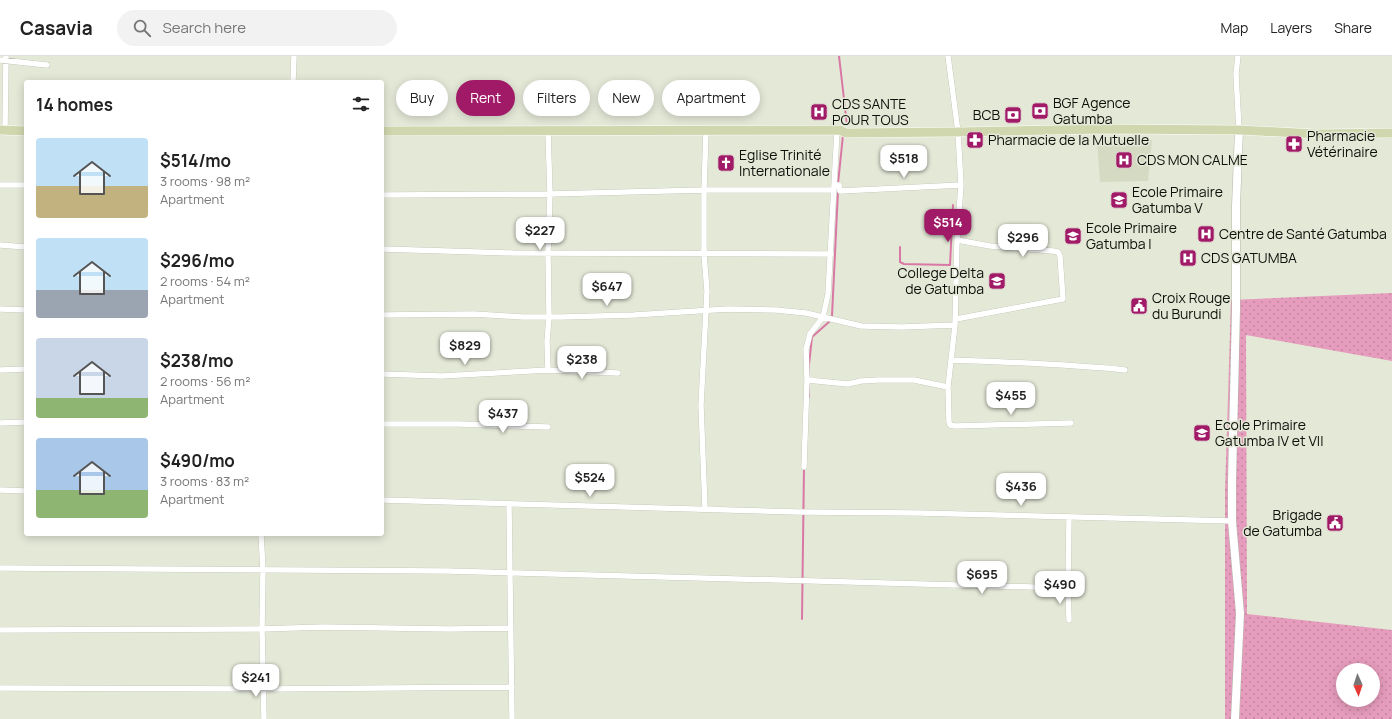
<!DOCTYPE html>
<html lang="en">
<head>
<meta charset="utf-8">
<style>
	body { margin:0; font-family:Manrope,sans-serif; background:#f2f2f2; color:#222; height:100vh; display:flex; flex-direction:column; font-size:15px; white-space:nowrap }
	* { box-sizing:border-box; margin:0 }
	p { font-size:13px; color:#767676 }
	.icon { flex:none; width:22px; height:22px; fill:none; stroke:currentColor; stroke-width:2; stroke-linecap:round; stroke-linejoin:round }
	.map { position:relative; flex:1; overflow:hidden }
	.side { position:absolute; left:24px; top:24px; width:360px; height:456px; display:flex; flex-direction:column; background:#fff; border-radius:4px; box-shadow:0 2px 10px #0003 }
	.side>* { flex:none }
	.banner { position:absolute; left:396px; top:24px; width:380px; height:36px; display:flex; gap:8px }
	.needle { width:26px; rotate:177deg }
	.controls { position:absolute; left:1336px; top:607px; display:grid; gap:8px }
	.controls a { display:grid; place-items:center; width:44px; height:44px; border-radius:50%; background:#fff; box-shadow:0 2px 10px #0003; font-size:20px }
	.price { position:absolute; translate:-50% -34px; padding:0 9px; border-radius:8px; background:#fff; color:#222; font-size:13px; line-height:26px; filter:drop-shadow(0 1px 2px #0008) }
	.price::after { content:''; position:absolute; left:50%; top:24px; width:12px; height:9px; margin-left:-6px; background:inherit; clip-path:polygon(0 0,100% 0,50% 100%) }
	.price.active { background:#a11a67; color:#fff }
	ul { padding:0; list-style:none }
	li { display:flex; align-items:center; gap:12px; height:100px; padding:0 12px }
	li span { display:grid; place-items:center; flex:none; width:112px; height:80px; border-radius:4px; color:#555 }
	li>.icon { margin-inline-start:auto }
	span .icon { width:48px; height:48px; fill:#fffc; stroke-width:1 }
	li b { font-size:17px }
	h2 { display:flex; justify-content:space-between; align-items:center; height:48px; padding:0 12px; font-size:17px }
	.tag { padding:0 14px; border-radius:18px; background:#fff; box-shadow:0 2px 10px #0003; font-size:14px; line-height:36px }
	.tag.active { background:#a11a67; color:#fff }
	header { display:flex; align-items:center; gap:24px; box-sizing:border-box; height:56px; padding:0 20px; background:#fff; border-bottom:1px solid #e0e0e0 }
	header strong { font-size:19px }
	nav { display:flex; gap:22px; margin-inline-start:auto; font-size:14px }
	.search { width:280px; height:36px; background:#f2f2f2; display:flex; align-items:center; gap:10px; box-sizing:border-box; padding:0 14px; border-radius:22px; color:#767676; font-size:15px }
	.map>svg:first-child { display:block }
</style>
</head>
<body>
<header>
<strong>Casavia</strong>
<div class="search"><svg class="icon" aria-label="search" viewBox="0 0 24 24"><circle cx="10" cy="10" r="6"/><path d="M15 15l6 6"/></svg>Search here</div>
<nav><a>Map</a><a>Layers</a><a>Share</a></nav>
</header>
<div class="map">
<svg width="1392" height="663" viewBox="0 0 1392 663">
	<defs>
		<pattern id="grass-dots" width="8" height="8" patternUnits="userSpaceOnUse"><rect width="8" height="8" fill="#e69cbc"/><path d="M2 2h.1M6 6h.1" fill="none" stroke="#c485a0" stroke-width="1.8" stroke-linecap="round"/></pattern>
	</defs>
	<rect width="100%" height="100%" fill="#e4e8d7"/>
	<!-- built -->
	<path fill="#d5dac3" d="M1097,84H1152L1148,125L1100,126Z"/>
	<!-- grass -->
	<path fill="url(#grass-dots)" fill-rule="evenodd" d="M1392,237V305L1246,279L1247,558L1392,574V663H1225V435L1231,244ZM1343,614H1373V644H1343Z"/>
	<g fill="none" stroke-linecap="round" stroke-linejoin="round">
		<!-- stream -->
		<path stroke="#d978a4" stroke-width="2" d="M839,0L847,69
			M838,128L843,79
			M900,191V206L904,208L950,209L953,149
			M809,341V309L812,281L830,265L832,260L838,135
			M802,563L804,411"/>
		<defs>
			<path id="street" d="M948,0L958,76L961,129L957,184L955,269L948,331L949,366L950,369L955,370L1071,367
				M1238,0L1236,18L1239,74
				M0,4L47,9
				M293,26L294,0
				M5,74L6,0
				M548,75L550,138L548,197L549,261L547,285L548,314
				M0,129H26
				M834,129H839L840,135L961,129
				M382,139L550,138L704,134H834
				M0,189L26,191
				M382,193L513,197L831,198
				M0,253L26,254
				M382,259L474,258L523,261H561L634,259L728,253L776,254L806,257L861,270L902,271L955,269
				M956,263L1063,243L1060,200L1058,196L1053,195L990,190L957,184
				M951,304C1009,306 1067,308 1125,314
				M0,314L26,313
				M382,318L441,320L548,314L618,317
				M807,324L848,328L861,325L878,324H914L948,331
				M0,367L26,366
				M382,368H459L548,371
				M804,411L807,324L806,293L810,278L823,261L828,238L837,75
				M0,434L26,435
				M382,444L798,456L919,457L1232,465
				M509,448L512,663
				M705,453L701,349L707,235L704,198V134L706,75
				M261,478L263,514L262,573L264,663
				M0,512L447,515L1068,532L1069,461
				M1068,532L1069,564
				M0,574L262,573L323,571L450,573L510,572
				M0,632L264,633L512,631"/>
			<path id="secondary" d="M1235,663L1240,557L1232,465V425L1236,253V150L1239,74"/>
			<path id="primary" d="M0,74L26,75
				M382,75L840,74L846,77L958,76L1108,73L1239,74L1316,78L1392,77"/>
		</defs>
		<!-- street casing -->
		<use href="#street" stroke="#b3b7a7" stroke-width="6"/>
		<!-- secondary casing -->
		<use href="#secondary" stroke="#b3b7a7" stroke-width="9"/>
		<!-- primary casing -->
		<use href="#primary" stroke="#fff" stroke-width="10"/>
		<!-- street -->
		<use href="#street" stroke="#fff" stroke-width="5.5"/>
		<!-- secondary -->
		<use href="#secondary" stroke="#fff" stroke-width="8"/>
		<!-- primary -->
		<use href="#primary" stroke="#d0d7ae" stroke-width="9"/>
	</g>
	<!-- icons -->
	<defs>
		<symbol id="bank-square" viewBox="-11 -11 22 22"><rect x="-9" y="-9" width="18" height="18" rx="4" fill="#a11a67" stroke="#e4e8d7"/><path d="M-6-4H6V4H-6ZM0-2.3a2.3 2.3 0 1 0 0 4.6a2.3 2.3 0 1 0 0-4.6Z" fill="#fff"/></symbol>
		<symbol id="hospital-square" viewBox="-11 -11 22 22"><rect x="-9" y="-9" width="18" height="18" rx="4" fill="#a11a67" stroke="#e4e8d7"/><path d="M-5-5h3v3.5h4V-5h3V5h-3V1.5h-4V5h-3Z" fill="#fff"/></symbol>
		<symbol id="pharmacy-square" viewBox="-11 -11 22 22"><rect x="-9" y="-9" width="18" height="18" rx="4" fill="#a11a67" stroke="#e4e8d7"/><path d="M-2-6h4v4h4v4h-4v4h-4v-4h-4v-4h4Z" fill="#fff"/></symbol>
		<symbol id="church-square" viewBox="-11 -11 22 22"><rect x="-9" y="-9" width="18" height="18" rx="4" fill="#a11a67" stroke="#e4e8d7"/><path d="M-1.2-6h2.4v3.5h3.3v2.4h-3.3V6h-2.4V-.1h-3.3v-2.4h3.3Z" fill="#fff"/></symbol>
		<symbol id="school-square" viewBox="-11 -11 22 22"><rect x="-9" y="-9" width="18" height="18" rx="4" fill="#a11a67" stroke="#e4e8d7"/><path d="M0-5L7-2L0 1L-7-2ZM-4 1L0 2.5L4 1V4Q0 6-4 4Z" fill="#fff"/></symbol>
		<symbol id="civic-square" viewBox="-11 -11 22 22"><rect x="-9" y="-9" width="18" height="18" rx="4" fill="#a11a67" stroke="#e4e8d7"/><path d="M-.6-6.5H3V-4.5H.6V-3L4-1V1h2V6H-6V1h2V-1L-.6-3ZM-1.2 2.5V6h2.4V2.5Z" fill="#fff"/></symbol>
	</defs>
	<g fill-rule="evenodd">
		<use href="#bank-square" x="1030" y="45" width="20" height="20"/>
		<use href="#hospital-square" x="809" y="46" width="20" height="20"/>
		<use href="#bank-square" x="1003" y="49" width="20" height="20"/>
		<use href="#pharmacy-square" x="965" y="74" width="20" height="20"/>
		<use href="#pharmacy-square" x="1284" y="78" width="20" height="20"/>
		<use href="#hospital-square" x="1114" y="94" width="20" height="20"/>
		<use href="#church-square" x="716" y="97" width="20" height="20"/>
		<use href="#school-square" x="1109" y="134" width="20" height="20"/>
		<use href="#hospital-square" x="1196" y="168" width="20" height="20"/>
		<use href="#school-square" x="1063" y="170" width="20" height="20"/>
		<use href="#hospital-square" x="1178" y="192" width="20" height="20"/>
		<use href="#school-square" x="987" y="215" width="20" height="20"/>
		<use href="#civic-square" x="1129" y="240" width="20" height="20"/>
		<use href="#school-square" x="1192" y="367" width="20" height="20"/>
		<use href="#civic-square" x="1325" y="457" width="20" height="20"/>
	</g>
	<g text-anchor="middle" stroke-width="3" stroke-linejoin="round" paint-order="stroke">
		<!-- poi labels -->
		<g font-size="14" fill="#0d0f09" stroke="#e4e8d7" text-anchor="start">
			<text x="1053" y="52">BGF Agence<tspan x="1053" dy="16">Gatumba</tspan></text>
			<text x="832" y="53">CDS SANTE<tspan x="832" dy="16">POUR TOUS</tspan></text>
			<text x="1000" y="64" text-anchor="end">BCB</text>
			<text x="1307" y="85">Pharmacie<tspan x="1307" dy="16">Vétérinaire</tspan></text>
			<text x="988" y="89">Pharmacie de la Mutuelle</text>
			<text x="739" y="104">Eglise Trinité<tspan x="739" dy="16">Internationale</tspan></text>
			<text x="1137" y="109">CDS MON CALME</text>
			<text x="1132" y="141">Ecole Primaire<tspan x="1132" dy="16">Gatumba V</tspan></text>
			<text x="1086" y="177">Ecole Primaire<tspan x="1086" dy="16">Gatumba I</tspan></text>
			<text x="1219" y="183">Centre de Santé Gatumba</text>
			<text x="1201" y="207">CDS GATUMBA</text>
			<text x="984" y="222" text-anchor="end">College Delta<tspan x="984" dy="16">de Gatumba</tspan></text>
			<text x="1152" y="247">Croix Rouge<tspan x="1152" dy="16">du Burundi</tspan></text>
			<text x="1215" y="374">Ecole Primaire<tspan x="1215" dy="16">Gatumba IV et VII</tspan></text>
			<text x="1322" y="464" text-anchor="end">Brigade<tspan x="1322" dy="16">de Gatumba</tspan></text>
		</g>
	</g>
</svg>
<div class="controls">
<a><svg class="needle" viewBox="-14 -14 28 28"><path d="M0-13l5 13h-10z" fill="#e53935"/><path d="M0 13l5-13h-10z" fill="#767676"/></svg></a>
</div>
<b class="price" style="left:904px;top:123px">$518</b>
<b class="price active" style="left:948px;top:187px">$514</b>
<b class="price" style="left:540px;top:195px">$227</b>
<b class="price" style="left:1023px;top:202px">$296</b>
<b class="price" style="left:607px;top:251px">$647</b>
<b class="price" style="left:465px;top:310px">$829</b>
<b class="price" style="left:582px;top:324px">$238</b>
<b class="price" style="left:1011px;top:360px">$455</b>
<b class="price" style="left:503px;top:378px">$437</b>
<b class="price" style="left:590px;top:442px">$524</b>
<b class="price" style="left:1021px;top:451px">$436</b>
<b class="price" style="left:982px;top:539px">$695</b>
<b class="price" style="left:1060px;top:549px">$490</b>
<b class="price" style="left:256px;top:642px">$241</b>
<div class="banner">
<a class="tag">Buy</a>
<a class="tag active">Rent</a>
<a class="tag">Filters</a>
<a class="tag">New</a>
<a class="tag">Apartment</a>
</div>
<section class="side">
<h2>14 homes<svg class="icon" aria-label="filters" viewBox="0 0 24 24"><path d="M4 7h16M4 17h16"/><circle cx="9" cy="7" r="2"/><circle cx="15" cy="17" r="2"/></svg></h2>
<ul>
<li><span style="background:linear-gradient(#bfe0f5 60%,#c2b280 0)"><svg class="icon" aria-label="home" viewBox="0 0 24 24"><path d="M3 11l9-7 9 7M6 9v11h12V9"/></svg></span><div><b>$514/mo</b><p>3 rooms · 98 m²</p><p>Apartment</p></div></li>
<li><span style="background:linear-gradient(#bfe0f5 65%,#9aa5b1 0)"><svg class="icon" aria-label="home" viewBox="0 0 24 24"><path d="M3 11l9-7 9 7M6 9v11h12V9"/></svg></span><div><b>$296/mo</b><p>2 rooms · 54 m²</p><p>Apartment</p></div></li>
<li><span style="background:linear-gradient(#c9d6e8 75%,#8fb573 0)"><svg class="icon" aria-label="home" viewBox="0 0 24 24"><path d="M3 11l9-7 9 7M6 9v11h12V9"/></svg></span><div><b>$238/mo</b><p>2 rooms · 56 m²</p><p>Apartment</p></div></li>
<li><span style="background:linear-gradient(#a9c7e8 65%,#8fb573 0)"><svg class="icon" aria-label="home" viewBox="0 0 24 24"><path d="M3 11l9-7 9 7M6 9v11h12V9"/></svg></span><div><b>$490/mo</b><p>3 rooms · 83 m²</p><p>Apartment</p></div></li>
</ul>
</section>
</div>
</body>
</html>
